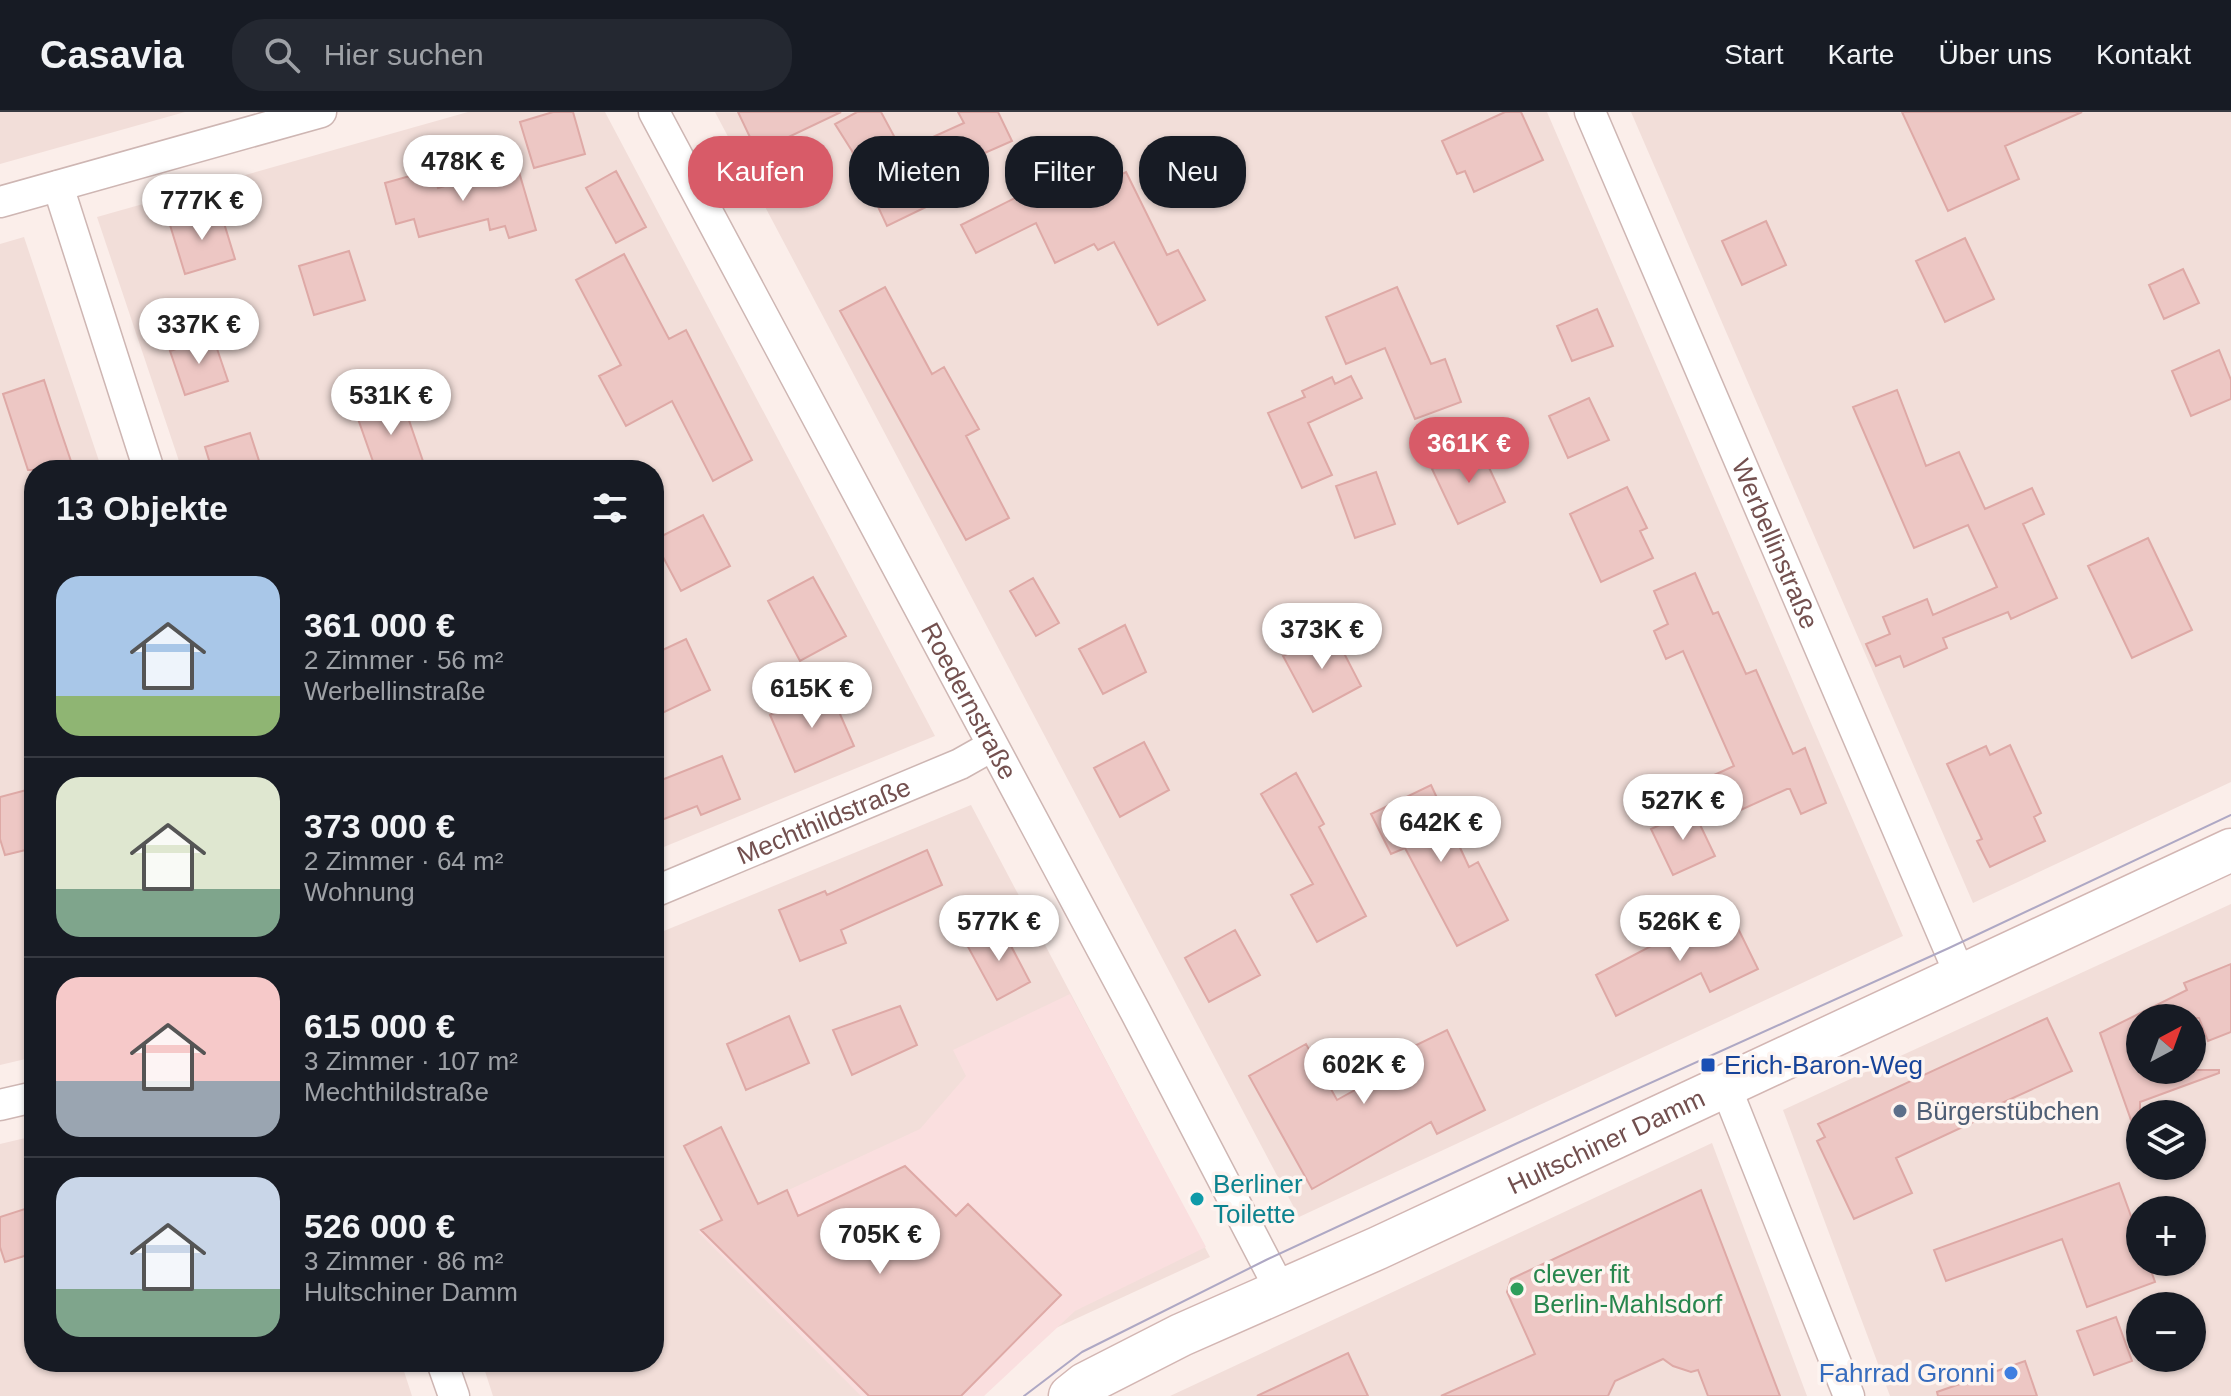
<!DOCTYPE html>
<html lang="de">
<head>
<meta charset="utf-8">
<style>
	body { margin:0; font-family:Helvetica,sans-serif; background:#242831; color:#f1f3f6; height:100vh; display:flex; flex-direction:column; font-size:30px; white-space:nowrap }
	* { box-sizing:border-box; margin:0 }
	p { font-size:26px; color:#9ea1a6 }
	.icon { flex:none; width:44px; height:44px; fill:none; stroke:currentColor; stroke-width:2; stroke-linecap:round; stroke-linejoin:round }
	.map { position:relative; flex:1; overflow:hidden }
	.details { position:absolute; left:24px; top:348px; width:640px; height:912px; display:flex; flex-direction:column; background:#171b24; border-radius:32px; box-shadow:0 2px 6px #0004 }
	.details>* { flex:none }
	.top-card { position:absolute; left:688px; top:24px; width:760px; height:72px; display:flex; gap:16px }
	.needle { width:52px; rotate:41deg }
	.controls { position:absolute; left:2126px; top:892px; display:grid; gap:16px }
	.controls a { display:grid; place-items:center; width:80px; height:80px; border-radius:50%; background:#171b24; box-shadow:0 2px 6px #0004; font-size:40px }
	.price { position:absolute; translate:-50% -68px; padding:0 18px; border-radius:28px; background:#fff; color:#222; font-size:26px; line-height:52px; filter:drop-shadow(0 2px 4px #0008) }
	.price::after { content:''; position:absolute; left:50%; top:48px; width:24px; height:18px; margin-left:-12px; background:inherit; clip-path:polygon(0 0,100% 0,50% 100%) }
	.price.active { background:#d85b68; color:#fff }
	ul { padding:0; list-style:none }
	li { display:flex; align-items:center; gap:24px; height:200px; padding:0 32px }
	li+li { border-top:2px solid #363941 }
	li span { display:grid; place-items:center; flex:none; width:224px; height:160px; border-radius:24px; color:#555 }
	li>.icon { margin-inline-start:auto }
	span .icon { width:96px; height:96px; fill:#fffc; stroke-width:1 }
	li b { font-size:34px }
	h2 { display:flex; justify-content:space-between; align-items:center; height:96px; padding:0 32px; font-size:34px }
	.tag { padding:0 28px; border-radius:32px; background:#171b24; box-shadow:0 2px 6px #0004; font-size:28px; line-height:72px }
	.tag.active { background:#d85b68; color:#fff }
	header { display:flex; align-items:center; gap:48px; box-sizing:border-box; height:112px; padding:0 40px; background:#171b24; border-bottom:2px solid #363941 }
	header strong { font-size:38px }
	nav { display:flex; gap:44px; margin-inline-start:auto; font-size:28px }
	.search { width:560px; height:72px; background:#242831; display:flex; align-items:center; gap:20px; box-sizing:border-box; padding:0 28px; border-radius:32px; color:#9ea1a6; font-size:30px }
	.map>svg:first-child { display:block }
</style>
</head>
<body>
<header>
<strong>Casavia</strong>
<div class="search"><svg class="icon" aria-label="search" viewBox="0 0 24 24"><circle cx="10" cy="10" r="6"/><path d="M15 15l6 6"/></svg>Hier suchen</div>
<nav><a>Start</a><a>Karte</a><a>Über uns</a><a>Kontakt</a></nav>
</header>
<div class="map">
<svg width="2231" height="1284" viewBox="0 0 2231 1284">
	<rect width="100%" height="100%" fill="#fbeeea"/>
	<!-- residential -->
	<path fill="#f2ded9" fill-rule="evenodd" d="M0,0H185L0,52Z
		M468,0H605L935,624L654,739V358H182L97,105Z
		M715,0H1547L1903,824L1299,1105Z
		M1631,0H2231V670L1973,791Z
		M24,125L102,358H34V945L0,953V132Z
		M971,693L1210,1145L1045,1221L983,1284H493L482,1250H654V823Z
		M2231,792V1284H1890L1783,998ZM2140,906H2192V958H2140ZM2140,1002H2192V1054H2140ZM2140,1098H2192V1150H2140ZM2140,1194H2192V1246H2140Z
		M34,1024V1250H401L412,1284H0V1032Z
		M1712,1031L1807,1284H1170Z"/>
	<!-- commercial -->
	<path fill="#fadfdf" d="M1070,882L1206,1135L1075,1199L984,1284H861L698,1120L920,1017L966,964L953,938Z"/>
	<!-- building -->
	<path fill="#edc7c4" stroke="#dea9a6" stroke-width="2" d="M553,0H573L585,42L534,56L520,10Z
		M738,0H841L757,40Z
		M857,0H881L902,39L964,11L958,0H998L1012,29L914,72L926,95L887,114L852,39L835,12Z
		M1505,0H1521L1543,48L1474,80L1465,59L1457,62L1442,29Z
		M1902,0H2082L2005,34L2019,67L1948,99Z
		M517,53L536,118L509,126L505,114L490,118L488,107L419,125L414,107L396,112L385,71L417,62L420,71L435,67L438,76Z
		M616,59L646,115L616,131L586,76Z
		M1126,60L1167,143L1178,138L1205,188L1158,213L1114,130L1098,138L1094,132L1055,151L1036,111L976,141L961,113L1047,70L1058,93Z
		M220,98L235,147L185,162L170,113Z
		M1766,109L1786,153L1742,173L1722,129Z
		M1965,126L1994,187L1945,210L1916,149Z
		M349,139L365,188L314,203L299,154Z
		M624,142L669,227L686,218L752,348L713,369L672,289L626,314L599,264L621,253L576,168Z
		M2183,157L2199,191L2164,207L2149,173Z
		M885,175L932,262L944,255L979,317L966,324L1009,406L966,428L840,199Z
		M1397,175L1431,252L1445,247L1461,290L1415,307L1385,236L1346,252L1326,205Z
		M1597,197L1613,234L1572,249L1557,214Z
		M213,225L228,269L185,283L170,239Z
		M2219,238L2231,268V287L2191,304L2172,259Z
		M1351,264L1362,286L1308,311L1332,363L1302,376L1268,301L1305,285L1302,279L1332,265L1335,272Z
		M44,268L58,311L74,358H28L3,282Z
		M1897,278L1926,354L1959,340L1985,397L2032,376L2044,402L2023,412L2057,486L2011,507L2008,500L1943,526L1947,536L1904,555L1900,544L1876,554L1866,532L1890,522L1883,505L1927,487L1933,503L1997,475L1968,413L1914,436L1853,295Z
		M401,285L426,358H376L356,301Z
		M1589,286L1609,328L1568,346L1549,304Z
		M250,321L262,358H212L205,335Z
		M1479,334L1505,390L1458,412L1432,357Z
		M1376,360L1395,412L1355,426L1336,374Z
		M1627,375L1647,416L1640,419L1653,446L1601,470L1570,402Z
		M703,403L730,454L681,479L654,428Z
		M2148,426L2192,518L2132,546L2088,454Z
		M1695,461L1713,502L1718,500L1746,562L1756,558L1793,642L1805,636L1826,691L1801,702L1790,677H1787L1732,702L1714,663L1734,654L1683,539L1666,547L1654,519L1668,512L1654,479Z
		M813,465L846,524L800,549L768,489Z
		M1033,466L1059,511L1036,524L1010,479Z
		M1125,513L1146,560L1103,582L1079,537Z
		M1332,518L1361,574L1313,600L1283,544Z
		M686,527L710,578L654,605V542Z
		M829,577L854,634L795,660L770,603Z
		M1144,630L1169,678L1120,705L1094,656Z
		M2010,633L2041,701L2034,705L2045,729L1990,755L1977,729L1982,727L1947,652L1986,634L1990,643Z
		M722,644L740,687L701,703L697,694L654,711V671Z
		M1296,661L1324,712L1319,715L1366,804L1317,830L1291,783L1313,772L1261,682Z
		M1431,673L1469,755L1478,750L1508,808L1457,834L1405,736L1391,742L1371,702Z
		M34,676V736L5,743L0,727V685Z
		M1693,698L1715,744L1673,763L1651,717Z
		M927,738L942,773L841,818L846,831L800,849L779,798L825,779L827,783Z
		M1727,794L1758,857L1710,880L1701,861L1616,904L1596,863Z
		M1001,815L1030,870L997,888L967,833Z
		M1235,818L1260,863L1209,890L1185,846Z
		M2231,852V920L2208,929L2199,906H2140V958H2219V961L2140,990V1021L2136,1022L2100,921L2187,878L2184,871Z
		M900,894L917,933L852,963L833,918Z
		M789,904L809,951L746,978L727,932Z
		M2047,906L2072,959L1993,995L1995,1000L1896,1046L1912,1081L1854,1107L1817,1029L1825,1025L1818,1012Z
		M1447,918L1485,998L1437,1022L1431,1010L1312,1077L1249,964L1306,932L1337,988L1403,951L1398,942Z
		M721,1015L758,1092L787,1078L798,1104L905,1054L956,1104L968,1092L1061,1183L961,1284H869L701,1118L722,1108L684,1034Z
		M2119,1071L2140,1129V1150H2148L2155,1170L2087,1195L2062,1127L1946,1169L1934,1138Z
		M1701,1078L1780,1284H1708L1698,1258L1691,1260L1673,1254L1663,1247L1615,1269L1608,1284H1441L1535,1242L1507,1180L1511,1167Z
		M34,1094V1141L5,1150L0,1135V1105Z
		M2116,1205L2132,1249L2094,1263L2077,1219Z
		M1348,1241L1368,1284H1257Z
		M2025,1249L2037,1284H1938L1937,1280Z"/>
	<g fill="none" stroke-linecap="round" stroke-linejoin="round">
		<defs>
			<g id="minor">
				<path id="s1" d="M654,0L1135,899L1281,1179"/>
				<path id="s2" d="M1590,0L1961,865"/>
				<path d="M58,74L149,358"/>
				<path d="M0,90L321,0"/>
				<path id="s3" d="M654,780L960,652L992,634"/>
				<path d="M1725,973L1849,1284"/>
				<path d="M0,993L34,985"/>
				<path d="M442,1250L454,1284"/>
			</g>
			<g id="secondary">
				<path id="s4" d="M1070,1284L1085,1272L1181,1223L1378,1136L2231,738"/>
			</g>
		</defs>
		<!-- minor casing -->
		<use href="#minor" stroke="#ceb6b3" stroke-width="33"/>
		<!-- secondary casing -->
		<use href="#secondary" stroke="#d3b6b3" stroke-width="45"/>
		<!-- minor -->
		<use href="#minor" stroke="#fff" stroke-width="30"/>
		<!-- secondary -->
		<use href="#secondary" stroke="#fff" stroke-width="42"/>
		<!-- tram -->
		<path stroke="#aea8c4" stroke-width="2" d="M1024,1284L1082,1240L1266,1148L1511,1034L1949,836L2231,703"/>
	</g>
	<!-- markers -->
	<rect fill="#1a4fb4" stroke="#fdf4f0" stroke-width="3" x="1700" y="945" width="16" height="16" rx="4"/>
	<circle fill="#5c6f8a" stroke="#fdf4f0" stroke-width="3" cx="1900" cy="999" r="8"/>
	<circle fill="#0f9aa8" stroke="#fdf4f0" stroke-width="3" cx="1197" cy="1087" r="8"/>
	<circle fill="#2e9e5b" stroke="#fdf4f0" stroke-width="3" cx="1517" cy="1177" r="8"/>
	<circle fill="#3f7fe0" stroke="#fdf4f0" stroke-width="3" cx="2011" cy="1261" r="8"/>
	<g text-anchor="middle" stroke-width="7" stroke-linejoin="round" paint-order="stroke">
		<!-- street labels -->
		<g font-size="26" fill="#73504f" stroke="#fdf4f0">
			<text dy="9" stroke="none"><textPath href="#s2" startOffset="470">Werbellinstraße</textPath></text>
			<text dy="9" stroke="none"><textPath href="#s1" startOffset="668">Roedernstraße</textPath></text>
			<text dy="9" stroke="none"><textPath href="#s3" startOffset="184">Mechthildstraße</textPath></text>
			<text dy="9" stroke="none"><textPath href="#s4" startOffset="594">Hultschiner Damm</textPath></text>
		</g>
		<!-- transit labels -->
		<g font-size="26" fill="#164399" stroke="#fdf4f0" text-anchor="start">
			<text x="1724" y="962">Erich-Baron-Weg</text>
		</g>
		<!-- service labels -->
		<g font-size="26" fill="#4e5e75" stroke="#fdf4f0" text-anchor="start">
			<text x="1916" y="1008">Bürgerstübchen</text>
		</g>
		<!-- culture labels -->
		<g font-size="26" fill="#0d838f" stroke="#fdf4f0" text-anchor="start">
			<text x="1213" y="1081">Berliner<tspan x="1213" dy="30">Toilette</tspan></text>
		</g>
		<!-- leisure labels -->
		<g font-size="26" fill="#27864d" stroke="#fdf4f0" text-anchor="start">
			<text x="1533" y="1171">clever fit<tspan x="1533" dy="30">Berlin-Mahlsdorf</tspan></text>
		</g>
		<!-- shop labels -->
		<g font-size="26" fill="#366cbe" stroke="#fdf4f0" text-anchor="end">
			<text x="1995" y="1270">Fahrrad Gronni</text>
		</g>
	</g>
</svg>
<div class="controls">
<a><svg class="needle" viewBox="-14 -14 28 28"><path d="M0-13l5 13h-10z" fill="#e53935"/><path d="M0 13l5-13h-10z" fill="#9ea1a6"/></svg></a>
<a><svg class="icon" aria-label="layers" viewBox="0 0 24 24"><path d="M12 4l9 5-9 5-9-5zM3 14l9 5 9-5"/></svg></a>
<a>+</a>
<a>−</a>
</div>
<b class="price" style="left:463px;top:91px">478K €</b>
<b class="price" style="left:202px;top:130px">777K €</b>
<b class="price" style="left:199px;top:254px">337K €</b>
<b class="price" style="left:391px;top:325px">531K €</b>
<b class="price active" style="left:1469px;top:373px">361K €</b>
<b class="price" style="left:1322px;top:559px">373K €</b>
<b class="price" style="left:812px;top:618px">615K €</b>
<b class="price" style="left:1683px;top:730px">527K €</b>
<b class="price" style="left:1441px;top:752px">642K €</b>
<b class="price" style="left:999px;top:851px">577K €</b>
<b class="price" style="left:1680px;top:851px">526K €</b>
<b class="price" style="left:1364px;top:994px">602K €</b>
<b class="price" style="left:880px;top:1164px">705K €</b>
<div class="top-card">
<a class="tag active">Kaufen</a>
<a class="tag">Mieten</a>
<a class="tag">Filter</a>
<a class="tag">Neu</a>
</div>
<section class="details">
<h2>13 Objekte<svg class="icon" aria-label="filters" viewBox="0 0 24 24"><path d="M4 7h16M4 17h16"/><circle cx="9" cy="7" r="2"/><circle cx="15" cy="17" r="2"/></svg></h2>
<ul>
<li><span style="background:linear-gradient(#a9c7e8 75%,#8fb573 0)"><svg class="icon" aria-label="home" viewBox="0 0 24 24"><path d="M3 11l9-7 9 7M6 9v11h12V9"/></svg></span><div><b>361 000 €</b><p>2 Zimmer · 56 m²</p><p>Werbellinstraße</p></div></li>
<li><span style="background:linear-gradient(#dfe7d0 70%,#7fa58c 0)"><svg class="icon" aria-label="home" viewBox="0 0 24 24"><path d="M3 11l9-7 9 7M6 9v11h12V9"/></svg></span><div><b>373 000 €</b><p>2 Zimmer · 64 m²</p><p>Wohnung</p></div></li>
<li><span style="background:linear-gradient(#f6c9c9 65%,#9aa5b1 0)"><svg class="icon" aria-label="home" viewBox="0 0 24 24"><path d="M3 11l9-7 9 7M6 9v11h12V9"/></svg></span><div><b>615 000 €</b><p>3 Zimmer · 107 m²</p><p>Mechthildstraße</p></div></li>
<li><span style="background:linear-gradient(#c9d6e8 70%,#7fa58c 0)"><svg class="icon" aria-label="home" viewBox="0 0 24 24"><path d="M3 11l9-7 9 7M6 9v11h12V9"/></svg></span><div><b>526 000 €</b><p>3 Zimmer · 86 m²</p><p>Hultschiner Damm</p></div></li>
</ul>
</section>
</div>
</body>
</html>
